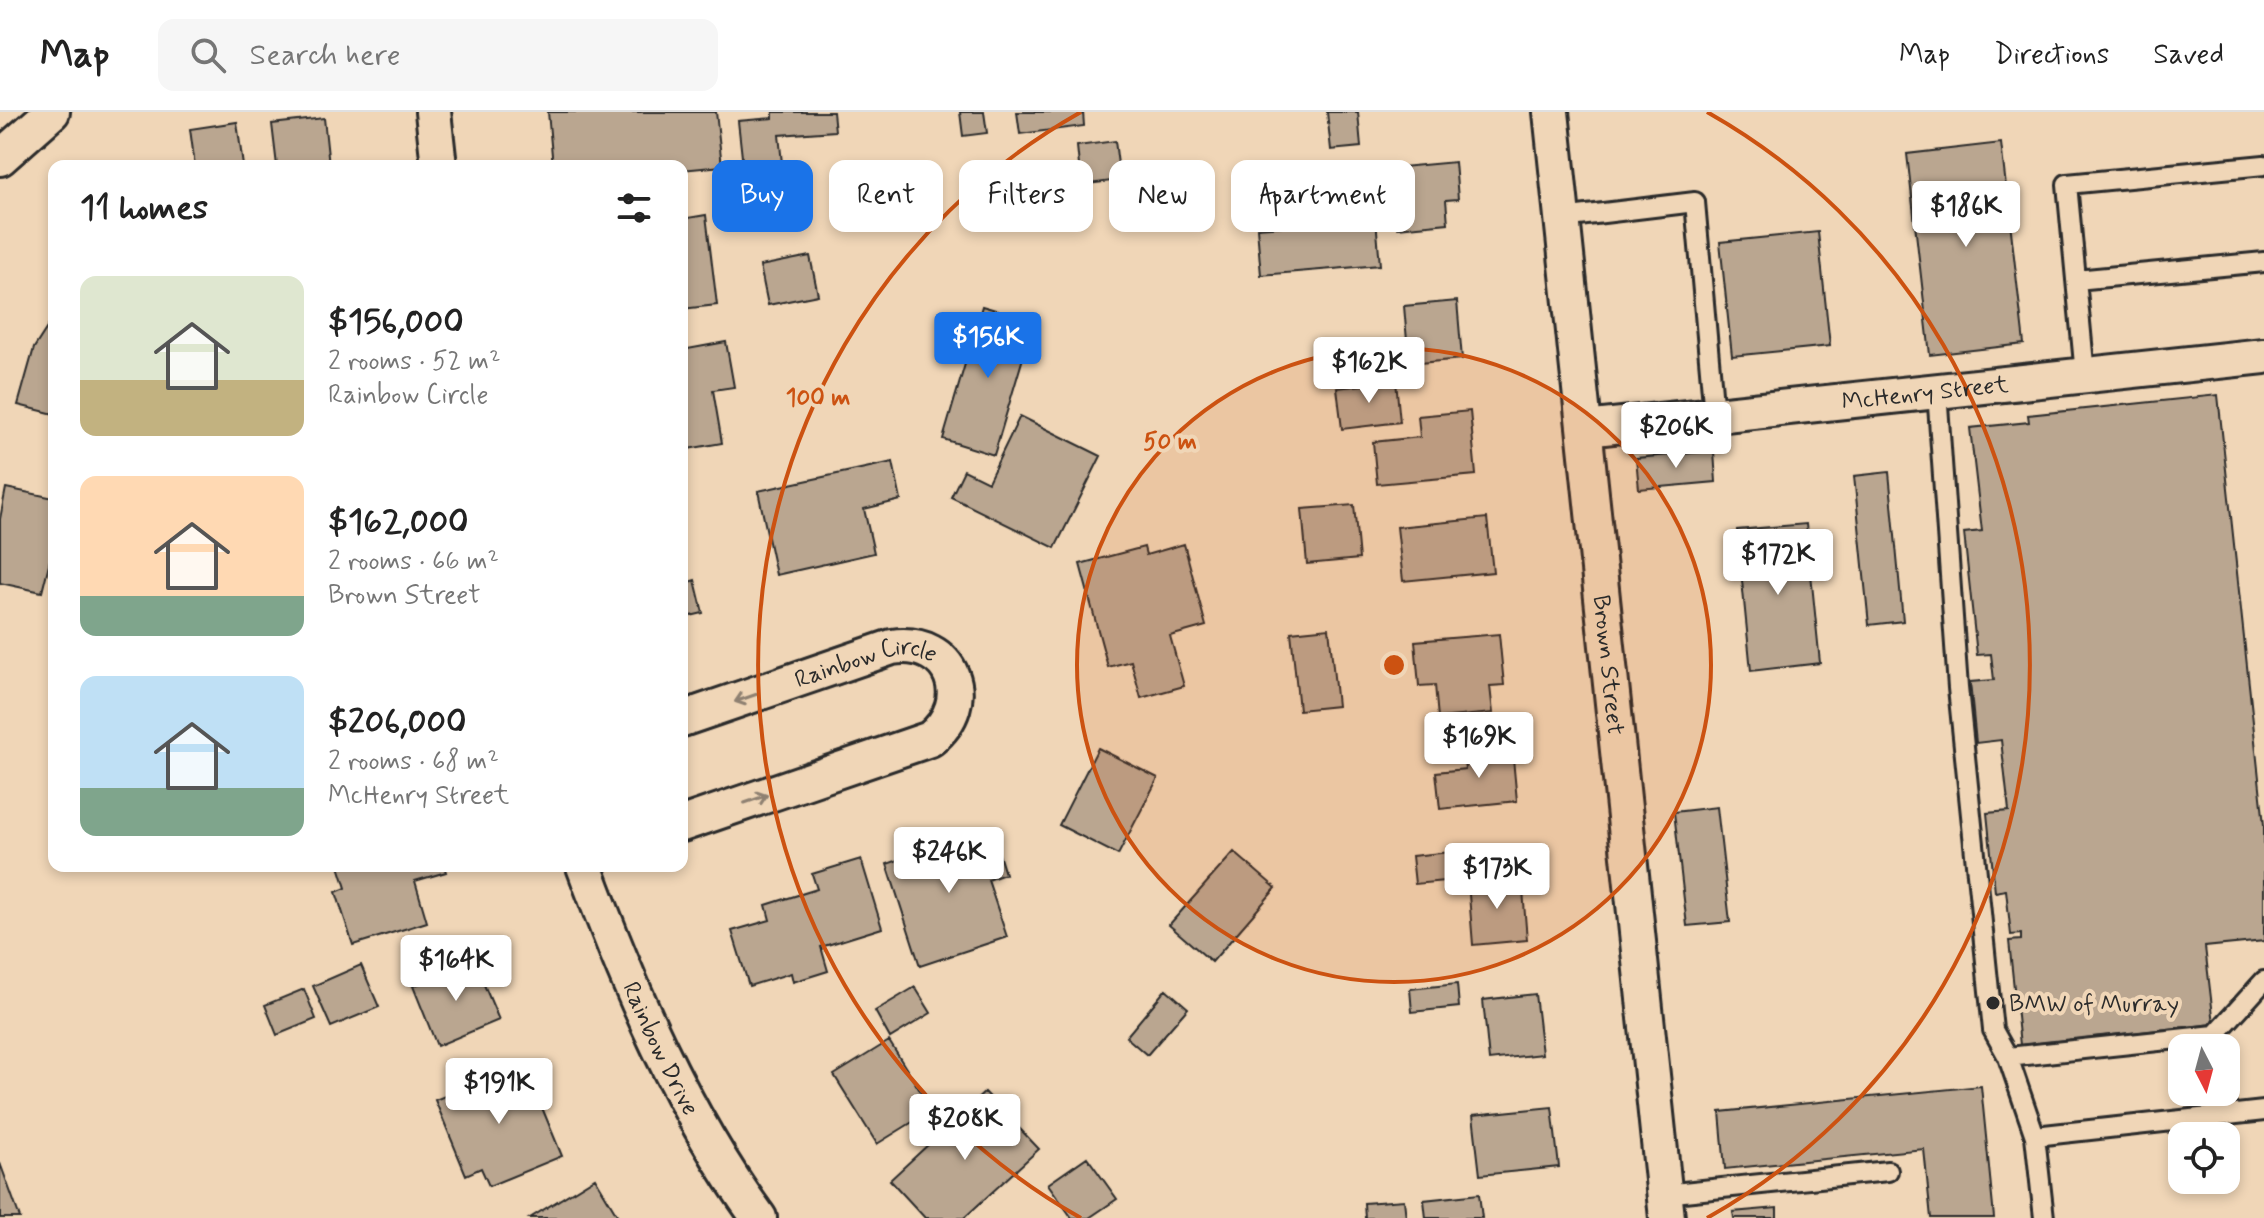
<!DOCTYPE html>
<html lang="en">
<head>
<meta charset="utf-8">
<style>
	body { margin:0; font-family:Mynerve,sans-serif; background:#f6f6f6; color:#222; height:100vh; display:flex; flex-direction:column; font-size:30px; white-space:nowrap }
	* { box-sizing:border-box; margin:0 }
	p { font-size:26px; color:#767676 }
	.icon { flex:none; width:44px; height:44px; fill:none; stroke:currentColor; stroke-width:2; stroke-linecap:round; stroke-linejoin:round }
	.map { position:relative; flex:1; overflow:hidden }
	.drawer { position:absolute; left:48px; top:48px; width:640px; height:712px; display:flex; flex-direction:column; background:#fff; border-radius:16px; box-shadow:0 4px 12px #0003 }
	.drawer>* { flex:none }
	.top-card { position:absolute; left:712px; top:48px; width:760px; height:72px; display:flex; gap:16px }
	.needle { width:52px; rotate:174deg }
	.buttons { position:absolute; left:2168px; top:922px; display:grid; gap:16px }
	.buttons a { display:grid; place-items:center; width:72px; height:72px; border-radius:16px; background:#fff; box-shadow:0 4px 12px #0003; font-size:40px }
	.price { position:absolute; translate:-50% -68px; padding:0 18px; border-radius:8px; background:#fff; color:#222; font-size:26px; line-height:52px; filter:drop-shadow(0 2px 4px #0008) }
	.price::after { content:''; position:absolute; left:50%; top:48px; width:24px; height:18px; margin-left:-12px; background:inherit; clip-path:polygon(0 0,100% 0,50% 100%) }
	.price.on { background:#1a73e8; color:#fff }
	ul { padding:0; list-style:none }
	li { display:flex; align-items:center; gap:24px; height:200px; padding:0 32px }
	li span { display:grid; place-items:center; flex:none; width:224px; height:160px; border-radius:16px; color:#555 }
	li>.icon { margin-inline-start:auto }
	span .icon { width:96px; height:96px; fill:#fffc; stroke-width:1 }
	li b { font-size:34px }
	h2 { display:flex; justify-content:space-between; align-items:center; height:96px; padding:0 32px; font-size:34px }
	.tag { padding:0 28px; border-radius:16px; background:#fff; box-shadow:0 4px 12px #0003; font-size:28px; line-height:72px }
	.tag.on { background:#1a73e8; color:#fff }
	header { display:flex; align-items:center; gap:48px; box-sizing:border-box; height:112px; padding:0 40px; background:#fff; border-bottom:2px solid #e0e0e0 }
	header strong { font-size:38px }
	nav { display:flex; gap:44px; margin-inline-start:auto; font-size:28px }
	.search { width:560px; height:72px; background:#f6f6f6; display:flex; align-items:center; gap:20px; box-sizing:border-box; padding:0 28px; border-radius:16px; color:#767676; font-size:30px }
	.map>svg:first-child { display:block }
</style>
</head>
<body>
<header>
<strong>Map</strong>
<div class="search"><svg class="icon" aria-label="search" viewBox="0 0 24 24"><circle cx="10" cy="10" r="6"/><path d="M15 15l6 6"/></svg>Search here</div>
<nav><a>Map</a><a>Directions</a><a>Saved</a></nav>
</header>
<div class="map">
<svg width="2264" height="1106" viewBox="0 0 2264 1106">
	<rect width="100%" height="100%" fill="#f0d6b7"/>
	<filter id="ink" filterUnits="userSpaceOnUse"><feTurbulence type="fractalNoise" baseFrequency=".0125" numOctaves="2"/><feDisplacementMap in="SourceGraphic" scale="16" xChannelSelector="R" yChannelSelector="G"/><feConvolveMatrix kernelMatrix="1 2 1 2 8 2 1 2 1" color-interpolation-filters="sRGB"/></filter>
	<g filter="url(#ink)">
		<!-- building -->
		<path fill="#baa690" stroke="#2b2b2b" stroke-width="2" d="M548,0H716L722,54L682,58V54H553Z
			M773,0H833L835,19L779,23L782,51L743,54L738,9L773,6Z
			M960,0H984L987,21L963,24Z
			M1017,0H1083L1084,14L1020,22Z
			M1327,0H1358L1361,35L1331,38Z
			M324,6L329,54H277L272,12Z
			M237,10L243,54H195L190,17Z
			M1115,29L1120,68L1081,73L1077,34Z
			M2001,31L2024,232L1930,243L1907,42Z
			M1455,50L1458,87L1446,88L1448,111L1398,116L1396,103L1363,107L1358,59Z
			M706,103L717,193L682,197V107Z
			M1376,107L1380,153L1261,163L1257,116Z
			M1818,120L1830,234L1732,244L1720,130Z
			M810,144L818,183L768,193L760,154Z
			M1457,189L1462,247L1409,252L1404,194Z
			M982,194L1034,209L994,343L943,327Z
			M54,205V302L18,293L34,236Z
			M726,230L734,275L713,278L722,331L682,338V238Z
			M1396,269L1400,310L1342,317L1337,276Z
			M2218,283L2264,713V829L2205,835L2214,912L2020,933L2009,829L2021,828V822L2011,823L2006,778L1995,780L1987,701L2009,699L2001,628L1976,631L1970,570L1994,568L1991,542L1977,543L1964,421L1982,419L1970,316L2029,310L2028,303Z
			M1470,299L1476,363L1377,372L1373,330L1420,325L1418,304Z
			M1020,304L1101,344L1055,436L951,385L964,358L988,370Z
			M1714,339L1716,370L1639,377L1636,346Z
			M893,350L901,388L864,397L874,441L776,463L758,379Z
			M1889,360L1903,509L1869,513L1854,364Z
			M6,376L54,386V432L42,480L0,471V407Z
			M1354,393L1359,447L1307,452L1302,397Z
			M1487,406L1493,460L1403,469L1397,415Z
			M1806,412L1820,551L1751,559L1737,418Z
			M1184,432L1206,514L1170,524L1184,574L1141,586L1131,549L1108,555L1080,452L1144,435L1146,443Z
			M682,440L689,470L695,468L703,501L682,506Z
			M1329,516L1337,594L1299,598L1291,520Z
			M1499,522L1504,573L1490,574L1493,601L1438,606L1435,573L1419,574L1415,529Z
			M1098,636L1158,666L1118,743L1059,713Z
			M1512,636L1517,689L1440,697L1436,660L1465,657L1463,641Z
			M1717,695L1730,810L1687,814L1674,700Z
			M992,720L1005,762L988,768L1007,825L920,854L887,752L910,744L905,730L934,721L939,737Z
			M1234,740L1276,776L1212,850L1169,813Z
			M1450,740L1454,768L1415,772L1412,744Z
			M861,747L882,816L821,835L828,859L793,870L791,861L749,874L732,819L770,808L766,793L817,777L812,762Z
			M339,754H444L446,760L415,769L427,810L353,833L336,780L346,776Z
			M1522,766L1527,828L1473,833L1468,770Z
			M474,849L499,908L437,934L413,874Z
			M361,853L379,895L331,915L313,874Z
			M1457,872L1459,895L1412,900L1410,877Z
			M915,875L931,901L890,926L875,899Z
			M304,877L316,907L277,923L265,893Z
			M1166,877L1188,896L1147,943L1126,925Z
			M1535,882L1542,942L1489,948L1483,888Z
			M889,929L932,998L877,1032L834,963Z
			M524,952L562,1044L489,1074L481,1056L466,1063L435,988Z
			M1981,974L1994,1106H1931L1924,1037L1725,1057L1720,1000Z
			M985,980L1039,1037L964,1106H925L890,1068Z
			M1552,995L1559,1055L1480,1063L1473,1003Z
			M1087,1045L1117,1087L1089,1106H1072L1048,1072Z
			M0,1051L20,1106H0Z
			M595,1066L619,1106H530Z
			M1479,1082L1482,1106H1426L1424,1088Z
			M1404,1088L1406,1106H1365L1364,1091Z
			M1777,1096V1106H1734L1733,1100Z"/>
		<g fill="none" stroke-linecap="round" stroke-linejoin="round">
			<defs>
				<path id="lane" d="M1562,106L1695,90L1714,303
					M2076,168L2264,150
					M2085,263L2067,72L2264,53
					M1937,279L1958,576L1993,918L2008,945L2215,923L2264,869
					M2008,945L2035,1024L2044,1106
					M2035,1024L2264,999
					M1664,1082L1888,1059"/>
				<g id="street">
					<path d="M433,0L439,54"/>
					<path id="s1" d="M1551,0L1667,1106"/>
					<path d="M0,46L52,0"/>
					<path id="s2" d="M1585,317L2264,244"/>
					<path id="s3" d="M682,607L892,535C953,526 977,590 930,627L682,712"/>
					<path id="s4" d="M584,754C629,876 682,1000 759,1106"/>
				</g>
			</defs>
			<!-- lane casing -->
			<use href="#lane" stroke="#2b2b2b" stroke-width="24"/>
			<!-- street casing -->
			<use href="#street" stroke="#2b2b2b" stroke-width="40"/>
			<!-- lane -->
			<use href="#lane" stroke="#f0d6b7" stroke-width="18"/>
			<!-- street -->
			<use href="#street" stroke="#f0d6b7" stroke-width="34"/>
		</g>
		<!-- one-way arrows -->
		<defs><path id="oneway-shaft" d="M-6 0H5M1.5-3L5.5 0L1.5 3" fill="none" stroke-width="1.6" stroke-linecap="round" stroke-linejoin="round" transform="scale(2)"/></defs>
		<g stroke="#8e8071">
			<use href="#oneway-shaft" transform="translate(746 586) rotate(161)"/>
			<use href="#oneway-shaft" transform="translate(756 687) rotate(-19)"/>
		</g>
	</g>
	<!-- distance rings -->
	<circle cx="1394" cy="553" r="317" fill="#cc5211" fill-opacity=".12"/>
	<g fill="none" stroke="#cc5211" stroke-width="4">
		<circle cx="1394" cy="553" r="317"/>
		<path d="M1081 1106A635 635 0 0 1 1081 0M1707 0A635 635 0 0 1 1707 1106"/>
	</g>
	<!-- markers -->
	<circle fill="#2b2b2b" stroke="#f0d6b7" stroke-width="3" cx="1993" cy="891" r="8"/>
	<g text-anchor="middle" stroke-width="8" stroke-linejoin="round" paint-order="stroke">
		<!-- street labels -->
		<g font-size="24" fill="#2b2b2b" stroke="#f0d6b7">
			<text dy="8" stroke="none"><textPath href="#s2" startOffset="342">McHenry Street</textPath></text>
			<text dy="8" stroke="none"><textPath href="#s1" startOffset="556">Brown Street</textPath></text>
			<text dy="8" stroke="none"><textPath href="#s3" startOffset="194">Rainbow Circle</textPath></text>
			<text dy="8" stroke="none"><textPath href="#s4" startOffset="198">Rainbow Drive</textPath></text>
		</g>
		<!-- poi labels -->
		<g font-size="24" fill="#2b2b2b" stroke="#f0d6b7" text-anchor="start">
			<text x="2009" y="899">BMW of Murray</text>
		</g>
	</g>
	<circle cx="1394" cy="553" r="12" fill="#cc5211" stroke="#f0d6b7" stroke-width="4"/>
	<g font-size="24" text-anchor="middle" font-weight="bold" fill="#cc5211" stroke="#f0d6b7" stroke-width="8" stroke-linejoin="round" paint-order="stroke">
		<text x="818" y="293">100 m</text>
		<text x="1170" y="337">50 m</text>
	</g>
</svg>
<div class="buttons">
<a><svg class="needle" viewBox="-14 -14 28 28"><path d="M0-13l5 13h-10z" fill="#e53935"/><path d="M0 13l5-13h-10z" fill="#767676"/></svg></a>
<a><svg class="icon" aria-label="locate" viewBox="0 0 24 24"><circle cx="12" cy="12" r="6"/><path d="M12 2v4M12 18v4M2 12h4M18 12h4"/></svg></a>
</div>
<b class="price" style="left:1966px;top:137px">$186K</b>
<b class="price on" style="left:988px;top:268px">$156K</b>
<b class="price" style="left:1369px;top:293px">$162K</b>
<b class="price" style="left:1676px;top:358px">$206K</b>
<b class="price" style="left:1778px;top:485px">$172K</b>
<b class="price" style="left:1479px;top:668px">$169K</b>
<b class="price" style="left:949px;top:783px">$246K</b>
<b class="price" style="left:1497px;top:799px">$173K</b>
<b class="price" style="left:456px;top:891px">$164K</b>
<b class="price" style="left:499px;top:1014px">$191K</b>
<b class="price" style="left:965px;top:1050px">$208K</b>
<div class="top-card">
<a class="tag on">Buy</a>
<a class="tag">Rent</a>
<a class="tag">Filters</a>
<a class="tag">New</a>
<a class="tag">Apartment</a>
</div>
<section class="drawer">
<h2>11 homes<svg class="icon" aria-label="filters" viewBox="0 0 24 24"><path d="M4 7h16M4 17h16"/><circle cx="9" cy="7" r="2"/><circle cx="15" cy="17" r="2"/></svg></h2>
<ul>
<li><span style="background:linear-gradient(#dfe7d0 65%,#c2b280 0)"><svg class="icon" aria-label="home" viewBox="0 0 24 24"><path d="M3 11l9-7 9 7M6 9v11h12V9"/></svg></span><div><b>$156,000</b><p>2 rooms · 52 m²</p><p>Rainbow Circle</p></div></li>
<li><span style="background:linear-gradient(#ffd9b3 75%,#7fa58c 0)"><svg class="icon" aria-label="home" viewBox="0 0 24 24"><path d="M3 11l9-7 9 7M6 9v11h12V9"/></svg></span><div><b>$162,000</b><p>2 rooms · 66 m²</p><p>Brown Street</p></div></li>
<li><span style="background:linear-gradient(#bfe0f5 70%,#7fa58c 0)"><svg class="icon" aria-label="home" viewBox="0 0 24 24"><path d="M3 11l9-7 9 7M6 9v11h12V9"/></svg></span><div><b>$206,000</b><p>2 rooms · 68 m²</p><p>McHenry Street</p></div></li>
</ul>
</section>
</div>
</body>
</html>
